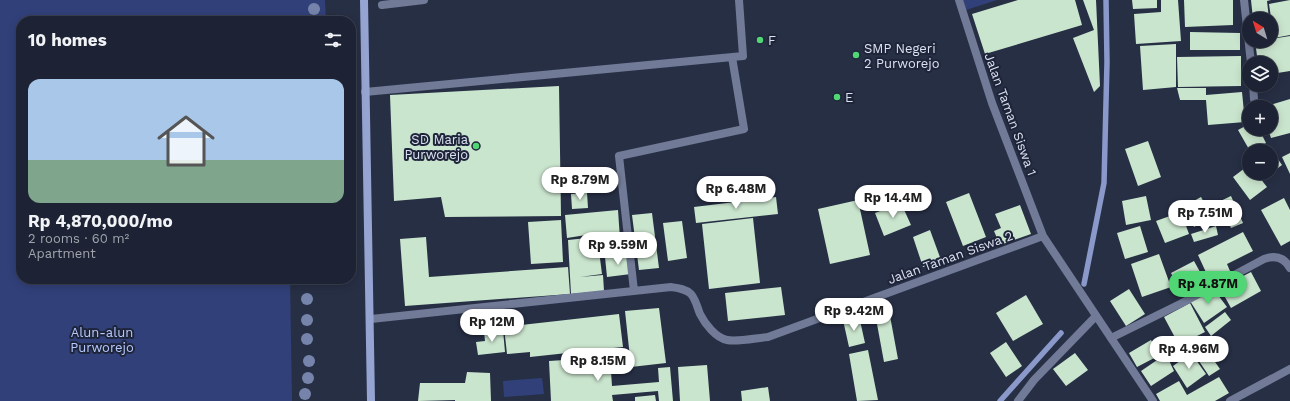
<!DOCTYPE html>
<html lang="en">
<head>
<meta charset="utf-8">
<style>
	body { margin:0; font-family:"Work Sans",sans-serif; background:#2a2f40; color:#f1f3f6; height:100vh; display:flex; flex-direction:column; font-size:15px; white-space:nowrap }
	* { box-sizing:border-box; margin:0 }
	p { font-size:13px; color:#a0a4ac }
	.icon { flex:none; width:22px; height:22px; fill:none; stroke:currentColor; stroke-width:2; stroke-linecap:round; stroke-linejoin:round }
	.map { position:relative; flex:1; overflow:hidden }
	.drawer { position:absolute; left:16px; top:16px; width:340px; height:268px; display:flex; flex-direction:column; background:#1d2334; border-radius:16px; box-shadow:0 2px 10px #0003,0 0 0 1px #3b404f }
	.drawer>* { flex:none }
	.needle { width:26px; rotate:322deg }
	.tools { position:absolute; left:1242px; top:12px; display:grid; gap:8px }
	.tools a { display:grid; place-items:center; width:36px; height:36px; border-radius:50%; background:#1d2334; box-shadow:0 2px 10px #0003,0 0 0 1px #3b404f; font-size:20px }
	.price { position:absolute; translate:-50% -34px; padding:0 9px; border-radius:14px; background:#fff; color:#222; font-size:13px; line-height:26px; filter:drop-shadow(0 1px 2px #0008) }
	.price::after { content:''; position:absolute; left:50%; top:24px; width:12px; height:9px; margin-left:-6px; background:inherit; clip-path:polygon(0 0,100% 0,50% 100%) }
	.price.active { background:#50d675; color:#111 }
	ul { padding:0; list-style:none }
	li { display:grid; align-content:center; gap:8px; height:212px; padding:0 12px }
	li span { display:grid; place-items:center; height:124px; border-radius:12px; color:#555 }
	li>.icon { margin-inline-start:auto }
	span .icon { width:72px; height:72px; fill:#fffc; stroke-width:1 }
	li b { font-size:17px }
	h2 { display:flex; justify-content:space-between; align-items:center; height:48px; padding:0 12px; font-size:17px }
	.map>svg:first-child { display:block }
</style>
</head>
<body>
<div class="map">
<svg width="1290" height="401" viewBox="0 0 1290 401">
	<rect width="100%" height="100%" fill="#272f45"/>
	<!-- green -->
	<path fill="#314079" d="M0,0H325L326,21H21V279H290L292,401H0Z
		M963,0H997L966,10Z
		M542,378L544,394L504,397L503,381Z"/>
	<g fill="none" stroke-linecap="round" stroke-linejoin="round">
		<!-- stream -->
		<path stroke="#8a99ca" stroke-width="5.5" d="M1084,284L1104,183L1107,62L1106,0
			M1000,401L1061,333"/>
	</g>
	<!-- building -->
	<path fill="#cae5ce" d="M1018,0H1075L1082,25L985,54L972,14Z
		M1083,0H1096L1100,86L1094,92L1073,38L1094,30Z
		M1132,0H1157V8L1133,9Z
		M1161,0H1178L1181,41L1136,44L1134,14L1161,12Z
		M1184,0H1233V25L1185,27Z
		M1251,0H1271L1267,1L1269,19H1253Z
		M1290,0V35L1274,38L1269,4Z
		M1190,32L1240,33V50H1190Z
		M1290,36V71L1271,74V63H1258L1255,41H1271V39Z
		M1176,44V87L1143,90L1140,46Z
		M1241,56V86L1178,87L1177,57Z
		M559,86L561,216L445,217L441,197L394,201L390,95Z
		M1177,88H1206V95L1242,92L1245,122L1208,125L1206,100H1180Z
		M1290,99V133L1271,138L1268,129H1271V107H1263Z
		M1249,124V129H1259L1266,143L1250,151L1238,130Z
		M1148,141L1161,177L1138,186L1125,149Z
		M1268,145L1282,165L1271,173V151H1260Z
		M1290,153V174L1282,157Z
		M1249,165V173H1256L1267,187L1250,200L1233,177Z
		M587,193L588,208L572,209L571,194Z
		M969,193L986,237L963,246L946,202Z
		M1146,196L1151,220L1126,225L1122,201Z
		M1231,196L1243,223L1231,228L1226,217L1219,220L1212,205Z
		M776,197L778,214L696,223L694,207Z
		M1201,197L1212,217L1194,227L1183,207Z
		M1284,198L1290,210V241L1281,246L1261,210Z
		M858,200L870,255L830,264L818,209Z
		M901,203L911,225L884,236L875,213Z
		M1020,205L1031,234L1000,245L994,231L1001,228L995,214Z
		M618,210L620,239L591,242L586,235L567,238L565,215Z
		M1181,212L1189,234L1165,243L1156,221Z
		M652,213L659,268L639,270L632,215Z
		M753,218L760,283L709,289L702,224Z
		M561,220L563,262L531,264L528,222Z
		M682,221L687,258L668,261L663,223Z
		M1140,226L1148,252L1125,259L1117,233Z
		M1216,226L1218,235L1194,242L1191,234Z
		M930,230L941,260L923,267L913,237Z
		M1243,232L1253,251L1227,264L1230,271L1210,281L1198,255Z
		M426,237L429,277L568,267L570,294L405,306L400,239Z
		M587,238V244L598,243L602,274L580,277L603,275L604,291L571,294L568,240Z
		M628,254L631,274L607,277L605,257Z
		M1159,254L1171,287L1142,297L1131,264Z
		M1194,261L1205,281L1182,293L1171,273Z
		M1251,272L1261,291L1231,308L1220,288Z
		M781,287L785,315L728,321L725,293Z
		M1212,287L1227,307L1204,323L1190,301Z
		M1129,289L1145,314L1126,326L1110,301Z
		M1026,295L1043,324L1013,341L996,313Z
		M1190,303L1205,332L1179,345L1164,317Z
		M659,308L666,363L631,367L625,311Z
		M1225,312L1231,320L1211,336L1205,327Z
		M619,314L623,347L530,357V352L507,354L504,327Z
		M859,316L865,343L849,347L843,320Z
		M890,316L898,359L884,362L877,324Z
		M503,330L505,352L478,355L476,342L485,341L484,331Z
		M1151,340L1160,355L1137,367L1129,353Z
		M1006,342L1022,366L1006,377L990,353Z
		M1203,345L1220,369L1209,376L1193,352Z
		M868,350L878,400L857,401L849,354Z
		M1075,353L1088,370L1066,386L1053,369Z
		M1191,353L1206,374L1187,388L1173,366Z
		M1166,354L1174,371L1151,386L1141,371Z
		M610,357L612,386L659,382L658,368L670,367L673,401H659L658,391L612,395L613,401H551L549,361Z
		M707,365L710,401H680L678,367Z
		M467,372L490,373L491,401H455V400L418,401L420,383H465Z
		M1219,377L1229,393L1215,401H1160L1156,394L1179,381L1187,395Z
		M768,387L770,401H742L741,391Z
		M655,395L656,401H635V397Z"/>
	<g fill="none" stroke-linecap="round" stroke-linejoin="round">
		<!-- service -->
		<path stroke="#717a96" stroke-width="8" d="M382,5L424,0"/>
		<!-- pedestrian -->
		<path stroke="#717a96" stroke-width="8" d="M1111,338L1180,304L1264,259C1275,255 1284,257 1290,268"/>
		<!-- minor -->
		<path stroke="#717a96" stroke-width="8" d="M959,0L992,103L1043,236L1153,401
			M1244,0L1251,63
			M1253,85L1254,99
			M365,92L743,56L739,0
			M634,291L619,156L744,129L732,57
			M371,319L671,287C678,288 686,289 691,294C696,300 697,307 700,314C705,324 716,338 727,340C738,342 756,338 768,337L1043,236
			M1018,401L1034,380L1096,316
			M1230,401L1290,369"/>
		<!-- secondary -->
		<path stroke="#95a4d1" stroke-width="8" d="M364,0L371,401"/>
	</g>
	<!-- trees -->
	<g fill="#7684ab">
		<circle cx="314" cy="9" r="6"/>
		<circle cx="307" cy="299" r="6"/>
		<circle cx="307" cy="320" r="6"/>
		<circle cx="307" cy="339" r="6"/>
		<circle cx="309" cy="361" r="6"/>
		<circle cx="308" cy="378" r="6"/>
		<circle cx="305" cy="394" r="6"/>
	</g>
	<!-- markers -->
	<g fill="#50d675" stroke="#1e253a" stroke-width="1.5">
		<circle cx="760" cy="40" r="4"/>
		<circle cx="856" cy="55" r="4"/>
		<circle cx="837" cy="97" r="4"/>
		<circle cx="476" cy="146" r="4"/>
	</g>
	<g text-anchor="middle" stroke-width="4" stroke-linejoin="round" paint-order="stroke">
		<!-- poi labels -->
		<g font-size="13" fill="#dce1f0" stroke="#1e253a" text-anchor="start">
			<text x="768" y="45">F</text>
			<text x="864" y="53">SMP Negeri<tspan x="864" dy="15">2 Purworejo</tspan></text>
			<text x="845" y="102">E</text>
			<text x="468" y="144" text-anchor="end">SD Maria<tspan x="468" dy="15">Purworejo</tspan></text>
		</g>
		<!-- street labels -->
		<g font-size="13" fill="#dce1f0" stroke="#1e253a">
			<text transform="translate(1011 114) rotate(70)" y="5">Jalan Taman Siswa 1</text>
			<text transform="translate(950 257) rotate(-20)" y="5">Jalan Taman Siswa 2</text>
		</g>
		<!-- park labels -->
		<g font-size="13" fill="#b7c9fe" stroke="#1e253a">
			<text x="102" y="337">Alun-alun<tspan x="102" dy="15">Purworejo</tspan></text>
		</g>
	</g>
</svg>
<div class="tools">
<a><svg class="needle" viewBox="-14 -14 28 28"><path d="M0-13l5 13h-10z" fill="#e53935"/><path d="M0 13l5-13h-10z" fill="#a0a4ac"/></svg></a>
<a><svg class="icon" aria-label="layers" viewBox="0 0 24 24"><path d="M12 4l9 5-9 5-9-5zM3 14l9 5 9-5"/></svg></a>
<a>+</a>
<a>−</a>
</div>
<b class="price" style="left:580px;top:201px">Rp 8.79M</b>
<b class="price" style="left:736px;top:210px">Rp 6.48M</b>
<b class="price" style="left:893px;top:219px">Rp 14.4M</b>
<b class="price" style="left:1205px;top:234px">Rp 7.51M</b>
<b class="price" style="left:618px;top:266px">Rp 9.59M</b>
<b class="price active" style="left:1208px;top:305px">Rp 4.87M</b>
<b class="price" style="left:854px;top:332px">Rp 9.42M</b>
<b class="price" style="left:492px;top:343px">Rp 12M</b>
<b class="price" style="left:1189px;top:370px">Rp 4.96M</b>
<b class="price" style="left:598px;top:382px">Rp 8.15M</b>
<section class="drawer">
<h2>10 homes<svg class="icon" aria-label="filters" viewBox="0 0 24 24"><path d="M4 7h16M4 17h16"/><circle cx="9" cy="7" r="2"/><circle cx="15" cy="17" r="2"/></svg></h2>
<ul>
<li><span style="background:linear-gradient(#a9c7e8 65%,#7fa58c 0)"><svg class="icon" aria-label="home" viewBox="0 0 24 24"><path d="M3 11l9-7 9 7M6 9v11h12V9"/></svg></span><div><b>Rp 4,870,000/mo</b><p>2 rooms · 60 m²</p><p>Apartment</p></div></li>
</ul>
</section>
</div>
</body>
</html>
